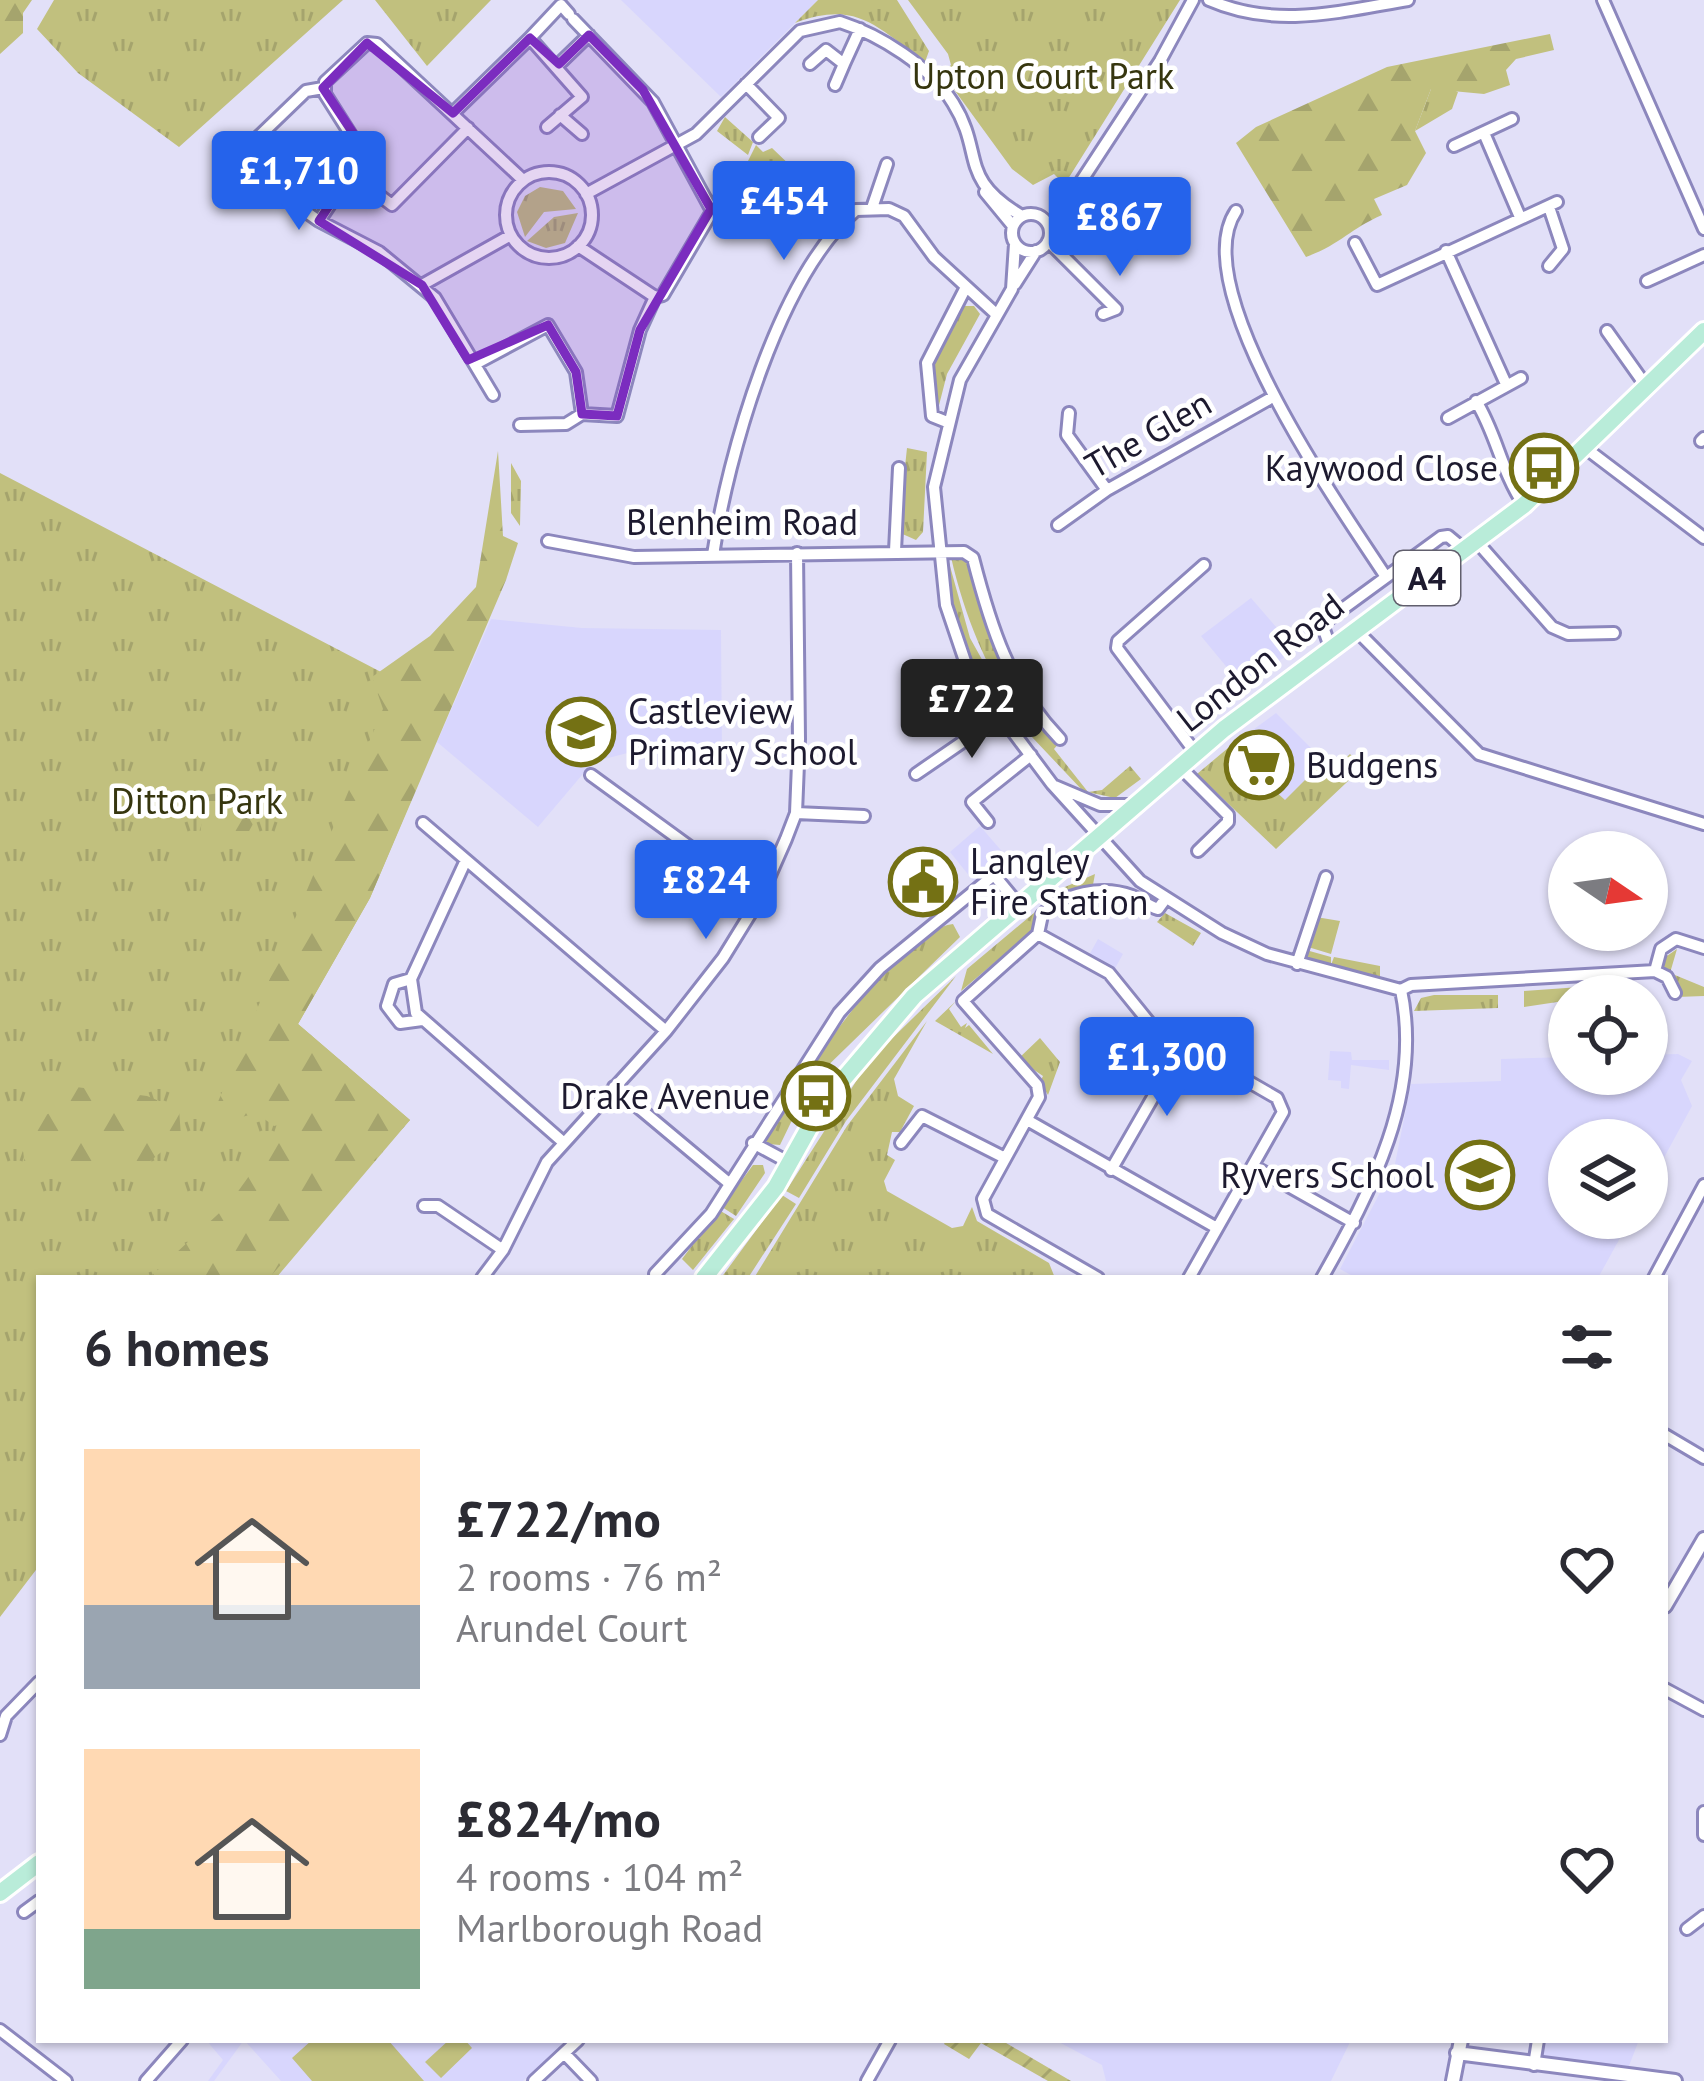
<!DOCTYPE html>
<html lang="en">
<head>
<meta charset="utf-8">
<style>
	body { margin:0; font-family:"PT Sans",sans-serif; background:#f2f2f3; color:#2b2b33; height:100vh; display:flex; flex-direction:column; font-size:45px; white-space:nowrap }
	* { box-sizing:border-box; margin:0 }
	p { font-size:39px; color:#7c7c81 }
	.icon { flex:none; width:66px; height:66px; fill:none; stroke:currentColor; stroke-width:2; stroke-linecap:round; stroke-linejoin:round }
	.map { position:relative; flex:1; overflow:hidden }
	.side { position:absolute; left:36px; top:1275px; width:1632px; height:768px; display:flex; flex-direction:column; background:#fff; border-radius:0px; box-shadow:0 3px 9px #0004 }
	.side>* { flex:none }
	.needle { width:78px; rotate:103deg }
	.buttons { position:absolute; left:1548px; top:831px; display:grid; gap:24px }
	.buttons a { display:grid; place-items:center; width:120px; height:120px; border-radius:50%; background:#fff; box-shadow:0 3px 9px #0004; font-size:60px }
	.price { position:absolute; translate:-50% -102px; padding:0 27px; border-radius:12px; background:#2563eb; color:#fff; font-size:39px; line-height:78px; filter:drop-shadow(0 3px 6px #0008) }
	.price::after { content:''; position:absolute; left:50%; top:72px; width:36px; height:27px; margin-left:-18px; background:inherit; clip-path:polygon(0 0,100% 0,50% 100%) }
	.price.active { background:#222; color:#fff }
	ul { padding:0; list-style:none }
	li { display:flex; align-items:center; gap:36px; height:300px; padding:0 48px }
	li span { display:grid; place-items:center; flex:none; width:336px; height:240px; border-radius:0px; color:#555 }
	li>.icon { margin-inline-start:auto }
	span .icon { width:144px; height:144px; fill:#fffc; stroke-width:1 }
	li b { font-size:51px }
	h2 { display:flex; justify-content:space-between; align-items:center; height:144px; padding:0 48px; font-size:51px }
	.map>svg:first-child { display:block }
</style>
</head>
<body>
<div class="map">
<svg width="1704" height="2081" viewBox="0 0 1704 2081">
	<defs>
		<pattern id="grass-tufts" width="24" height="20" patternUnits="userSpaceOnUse" patternTransform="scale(3)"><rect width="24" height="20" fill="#c1c07e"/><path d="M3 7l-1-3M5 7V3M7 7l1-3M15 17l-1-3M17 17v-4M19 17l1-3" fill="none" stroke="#a5a46d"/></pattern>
		<pattern id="forest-firs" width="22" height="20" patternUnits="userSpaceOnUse" patternTransform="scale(3)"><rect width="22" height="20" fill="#c1c07e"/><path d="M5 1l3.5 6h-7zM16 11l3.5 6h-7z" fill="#a5a46d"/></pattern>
		<pattern id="garden-furrows" width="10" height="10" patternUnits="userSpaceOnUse" patternTransform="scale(3)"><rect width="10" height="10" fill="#c1c07e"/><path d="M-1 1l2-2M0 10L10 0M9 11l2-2" fill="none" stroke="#a5a46d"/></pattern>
	</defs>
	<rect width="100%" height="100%" fill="#e2e0f8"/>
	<!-- built -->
	<path fill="#d8d6fd" d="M621,0H818L721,97Z
		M1251,598L1295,649L1244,688L1201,636Z
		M491,619L582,628L721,630L722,756L654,746L593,762L538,827L437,742Z
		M1276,713L1324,761L1285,801L1228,748Z
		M980,826L1006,856L975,883L950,852Z
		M1098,939L1123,954L1113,972L1088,957Z
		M1330,1051L1351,1052L1352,1060H1389V1070L1351,1065L1349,1089L1341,1088V1081L1328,1080Z
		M1678,1054L1692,1061L1681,1080L1692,1106L1647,1189V1140H1569V1218H1631L1598,1278H1356L1340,1269L1395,1164L1411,1084L1501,1081V1059L1569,1057V1074H1647V1055Z
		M206,2040H567L523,2081H281L244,2040L214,2081H208L223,2060Z
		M1055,2040H1351L1331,2081H1106L1102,2065Z
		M1542,2040H1639L1627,2071L1541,2055Z"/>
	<!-- grass -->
	<path fill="url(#grass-tufts)" d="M54,0H343L179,147L78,73L37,29Z
		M375,0H491L427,66Z
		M818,0H897L929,51L925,62C876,26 856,0 795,23Z
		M908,0H1180L1068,179L1062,182L1054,174L1033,185L1012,169L942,73L951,65L948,54Z
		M1445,86L1458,92L1452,109L1415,131L1431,89Z
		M725,117L753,142L748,155L717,131Z
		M756,145L763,152L772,148L796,171L782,186L747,163Z
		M540,187L563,191L576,209L544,212L525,237L517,212L525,196Z
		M578,213L565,243L546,248L527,241L554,217Z
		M959,306H974L980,314L947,374L937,413L933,411L932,361Z
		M907,448L927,452L923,532L916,540L898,532Z
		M511,463L521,481L520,526L511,513Z
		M0,473L450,708L370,898L298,1024L410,1120L276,1278H39V1566L0,1617Z
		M956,555L970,563L986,623L1031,711L1021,723C988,670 965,619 951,557Z
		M948,559L970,638L1018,724L1009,722C985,684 935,605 948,559Z
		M1037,721L1045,723L1060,742L1054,749L1088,792L1102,790L1130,766L1141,779L1115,798L1083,791L1031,736L1027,729Z
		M1228,748L1285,800L1324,761L1334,769L1350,754L1363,767L1276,849L1197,774Z
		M1095,874L1092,890L1077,893L961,991L967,969L1065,887Z
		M1165,913L1201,933L1193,946L1157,922Z
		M1316,917L1340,921L1331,954L1308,947Z
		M953,924L960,937L810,1083L780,1145L768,1144L764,1138C793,1090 897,930 953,924Z
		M1677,949L1670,973L1704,987V996L1677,997L1667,981L1659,979L1664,958Z
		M1306,950L1331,957V965L1334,957L1380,966V981L1327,971L1303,958Z
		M956,976L846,1121L799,1198L786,1191L869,1061Z
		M1594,986L1597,996L1524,1007V991Z
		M1434,995H1498V1008L1414,1011L1421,998Z
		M956,1001L949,1009L961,1027L967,1023L965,1028L969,1025L993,1054L935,1021Z
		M927,1021L894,1079L898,1096L914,1106L900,1132H892L887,1155L895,1160L884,1181L887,1191L952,1228L963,1226L972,1207L977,1221L1049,1263L1055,1278H754L847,1126Z
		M1040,1038L1060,1062L1048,1095L1040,1082L1043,1076L1018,1059Z
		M753,1165H763L765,1173L736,1216L722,1207Z
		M782,1195L796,1204L748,1278H721Z
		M719,1210L734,1219L693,1270L682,1259Z"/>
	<!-- forest -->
	<path fill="url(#forest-firs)" d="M0,0H32L23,13V33L0,54Z
		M1550,34L1554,50L1516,59L1506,70L1510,85L1484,94L1431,89L1415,131L1426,153L1407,185L1374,199L1382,215C1350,229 1341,244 1306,257L1236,143L1256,127L1387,67Z
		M498,451L503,536L518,543L506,580L370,898L298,1024L410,1120L269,1278H149L229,1204L287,1123L274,1126L256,1113L221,1123L215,1109L383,709L372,677L430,636L476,587Z
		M228,792L252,802L254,822L241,846L214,839L199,843L205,795Z
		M76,1087L147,1096L179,1109L181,1136L149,1162L52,1174L25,1167L20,1125L55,1111Z"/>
	<!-- garden -->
	<path fill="url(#garden-furrows)" d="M946,2040H1001L1071,2081H1048L981,2043L969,2059L944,2044Z"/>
	<!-- pitch -->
	<path fill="#c1c07e" d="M390,0H447L420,28Z
		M312,2040H388L424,2081H312L292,2058Z
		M449,2040H465L472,2048L441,2078L425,2062Z"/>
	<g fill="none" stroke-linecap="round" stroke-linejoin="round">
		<defs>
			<path id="minor" d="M1209,0C1275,29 1338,12 1408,0
				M1603,0L1704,229
				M573,19L653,102L711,209
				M530,38L561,5L569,14
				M559,64L589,35
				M810,64L826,50L844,64L835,85
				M844,64L860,29
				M746,84L779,118L759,137
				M453,113L530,38L582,97L547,127
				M560,115L582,134
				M1484,133L1520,217
				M251,144L306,91L323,88
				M1454,146L1512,119
				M506 215a43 43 0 1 1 86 0a43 43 0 1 1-86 0Z
				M350,173L392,205L468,128
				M275,190L319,221
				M985,192L1013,226
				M586,194L696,134L800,31L840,22C880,35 930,66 953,103C985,154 957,178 1022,216
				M872,208L887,164
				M1236,211C1184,288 1343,511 1386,577
				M1012 233a19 19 0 1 1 38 0a19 19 0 1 1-38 0Z
				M1050,229L1160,61L1193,0
				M1048,241L1116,309L1103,314
				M1355,243L1377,285L1557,202
				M1015,244L1012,289L960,380L934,487L946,605L969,673L1052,784L1140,881L1222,933L1267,954L1401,990L1411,985L1655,971
				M578,246L655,297
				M1446,251L1506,384
				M1549,266L1563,249L1549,207
				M1647,281L1704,255
				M1015,284L1036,251
				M422,285L511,235
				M1607,331L1646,386
				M477,363L548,325L576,372L582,414
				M493,395L435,298L379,252L319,221L363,154L325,94V82L367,43L377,44L523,180
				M1476,401C1497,435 1501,471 1524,505
				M1069,413L1067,435L1107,490
				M582,414L617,416L640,330L655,297L663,295L737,169
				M1448,418L1521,378
				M947,422L932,416L927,363L965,289
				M520,425L566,424L582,414
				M1701,441L1704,438
				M1584,447L1704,538
				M1058,525L1107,490L1271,398
				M548,541L634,557L964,552L973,558C991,628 1009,686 1060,739
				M1478,543L1552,627L1568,634L1614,633
				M895,551L899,468
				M713,555C728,455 778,277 856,210L889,209L904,216L934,257L995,313
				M1355,629L1479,754L1704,824
				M1330,647L1322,624L1441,537L1448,536L1466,551
				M1195,752L1117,648L1118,641L1204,565
				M1179,766L1228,815V822L1198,851
				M916,774L999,717
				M591,775L760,898
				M1055,786L1100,805H1132
				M796,813L864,816
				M988,822L972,802L1031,755
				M423,823L666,1031
				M466,860L411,979L416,1013L563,1142
				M1038,934L1042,915C1063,893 1103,885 1132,896C1142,900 1148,906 1158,909L1166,898
				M1297,964L1326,877
				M411,979L394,984L387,1006L400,1023L422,1020
				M1675,993L1667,977L1655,971L1661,949L1676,939L1704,948
				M614,1087L730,1184
				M1027,1120L1217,1228
				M753,1143L790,1163
				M901,1143L922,1116L1005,1158
				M1253,1166L1354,1223
				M1111,1170L1183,1045
				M424,1206H438L503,1250
				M655,1274L711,1214L839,1013L880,968L994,875L1018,904
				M482,1278L503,1250L547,1162L666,1031L723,958L760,898L786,839L796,813L799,739L797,553
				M1098,1278L987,1214L983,1199L1039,1097L1037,1085L963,1001L1038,934L1109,973L1152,1026L1277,1098L1283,1112L1189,1278
				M1322,1278C1371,1191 1423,1094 1401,990
				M1654,1278L1704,1185
				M1665,1435L1704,1458
				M1665,1689L1704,1710
				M0,1735L6,1716L39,1682
				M1704,1812V1835
				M24,1912L39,1901
				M1687,1929L1704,1916
				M0,2030L66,2081
				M564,2053L591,2081
				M1534,2065L1538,2040
				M146,2081L182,2040
				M534,2081L578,2040
				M867,2081L890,2040"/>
			<path id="tertiary" d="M1665,1606L1704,1539
				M1457,2053L1675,2081
				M1453,2081L1461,2040"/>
			<path id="primary" d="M704,1278L776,1187L823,1103L914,996L1224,729L1524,505L1704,331
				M0,1893L39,1863"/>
		</defs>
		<!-- minor casing -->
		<use href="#minor" stroke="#8c87bd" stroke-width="16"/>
		<!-- tertiary casing -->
		<use href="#tertiary" stroke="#8c87bd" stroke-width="18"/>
		<!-- primary casing -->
		<use href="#primary" stroke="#fff" stroke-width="22"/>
		<!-- minor -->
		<use href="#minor" stroke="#fff" stroke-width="10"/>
		<!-- tertiary -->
		<use href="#tertiary" stroke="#fff" stroke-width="12"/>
		<!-- primary -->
		<use href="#primary" stroke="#b9ecd9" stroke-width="16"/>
	</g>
	<!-- marked area -->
	<path fill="#7b2cbf" fill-opacity="0.2" stroke="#7b2cbf" stroke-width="9" stroke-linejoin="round" d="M589,35L643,90L711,209L640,330L617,416L582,414L576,372L548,325L468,360L422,285L319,221L365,151L323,88L367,43L453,113L530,38L559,64Z"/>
	<!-- icons -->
	<defs>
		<symbol id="bus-ring" viewBox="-11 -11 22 22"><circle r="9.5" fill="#fff" stroke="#747114" stroke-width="1.5"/><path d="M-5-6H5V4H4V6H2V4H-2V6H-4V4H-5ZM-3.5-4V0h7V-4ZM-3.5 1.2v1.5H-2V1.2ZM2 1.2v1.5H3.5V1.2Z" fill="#747114"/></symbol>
		<symbol id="school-ring" viewBox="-11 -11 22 22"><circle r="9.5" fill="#fff" stroke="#747114" stroke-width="1.5"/><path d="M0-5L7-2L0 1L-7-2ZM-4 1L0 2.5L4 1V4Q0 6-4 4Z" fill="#747114"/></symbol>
		<symbol id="supermarket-ring" viewBox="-11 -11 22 22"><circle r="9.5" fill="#fff" stroke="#747114" stroke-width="1.5"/><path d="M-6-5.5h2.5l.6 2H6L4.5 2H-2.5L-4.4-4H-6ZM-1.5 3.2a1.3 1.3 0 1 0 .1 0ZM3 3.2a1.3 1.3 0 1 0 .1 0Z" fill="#747114"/></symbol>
		<symbol id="civic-ring" viewBox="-11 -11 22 22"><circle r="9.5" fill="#fff" stroke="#747114" stroke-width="1.5"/><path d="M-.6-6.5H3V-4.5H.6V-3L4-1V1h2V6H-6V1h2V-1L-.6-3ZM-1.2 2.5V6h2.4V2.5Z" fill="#747114"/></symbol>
	</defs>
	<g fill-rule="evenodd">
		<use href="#bus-ring" x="1506" y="430" width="76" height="76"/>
		<use href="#school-ring" x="543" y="694" width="76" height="76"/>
		<use href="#supermarket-ring" x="1221" y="727" width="76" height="76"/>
		<use href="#civic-ring" x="885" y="844" width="76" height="76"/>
		<use href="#bus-ring" x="778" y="1058" width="76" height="76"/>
		<use href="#school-ring" x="1442" y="1137" width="76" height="76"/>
	</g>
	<g text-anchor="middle" stroke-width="9" stroke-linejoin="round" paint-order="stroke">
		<!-- shield labels -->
		<rect fill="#fff" stroke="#615f6d" stroke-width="3" x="1394" y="551" width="66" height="54" rx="9"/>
		<g font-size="33" font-weight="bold" fill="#1d1a2f">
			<text x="1427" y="590">A4</text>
		</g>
		<!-- park labels -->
		<g font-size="36" fill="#36360f" stroke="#fff">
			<text x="1043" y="89">Upton Court Park</text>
			<text x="197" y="814">Ditton Park</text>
		</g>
		<!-- street labels -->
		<g font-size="36" fill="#1d1a2f" stroke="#fff">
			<text transform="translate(1148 434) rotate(-30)" y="13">The Glen</text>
			<text x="742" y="535">Blenheim Road</text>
			<text transform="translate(1260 662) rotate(-38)" y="13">London Road</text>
		</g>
		<!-- poi labels -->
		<g font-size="36" fill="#1d1a2f" stroke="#fff" text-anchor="end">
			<text x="1498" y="481">Kaywood Close</text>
			<text x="628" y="724" text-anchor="start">Castleview<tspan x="628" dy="41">Primary School</tspan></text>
			<text x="1306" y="778" text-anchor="start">Budgens</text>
			<text x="970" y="874" text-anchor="start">Langley<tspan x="970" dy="41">Fire Station</tspan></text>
			<text x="770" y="1109">Drake Avenue</text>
			<text x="1434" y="1188">Ryvers School</text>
		</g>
	</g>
</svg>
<div class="buttons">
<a><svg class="needle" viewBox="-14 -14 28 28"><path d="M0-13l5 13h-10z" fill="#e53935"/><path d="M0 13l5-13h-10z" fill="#7c7c81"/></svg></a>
<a><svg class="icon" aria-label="locate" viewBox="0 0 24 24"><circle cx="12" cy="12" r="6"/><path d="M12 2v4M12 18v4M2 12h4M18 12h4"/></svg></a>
<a><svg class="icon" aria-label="layers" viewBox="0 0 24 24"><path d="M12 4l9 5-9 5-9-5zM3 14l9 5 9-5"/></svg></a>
</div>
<b class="price" style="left:299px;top:233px">£1,710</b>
<b class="price" style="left:784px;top:263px">£454</b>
<b class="price" style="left:1120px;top:279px">£867</b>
<b class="price active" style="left:972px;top:761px">£722</b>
<b class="price" style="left:706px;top:942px">£824</b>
<b class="price" style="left:1167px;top:1119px">£1,300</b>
<section class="side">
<h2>6 homes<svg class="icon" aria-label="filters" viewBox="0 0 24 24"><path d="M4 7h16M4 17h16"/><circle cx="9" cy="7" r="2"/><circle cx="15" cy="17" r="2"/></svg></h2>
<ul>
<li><span style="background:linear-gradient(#ffd9b3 65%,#9aa5b1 0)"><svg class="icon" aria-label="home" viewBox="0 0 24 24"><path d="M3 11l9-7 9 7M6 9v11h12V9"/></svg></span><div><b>£722/mo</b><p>2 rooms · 76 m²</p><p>Arundel Court</p></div><svg class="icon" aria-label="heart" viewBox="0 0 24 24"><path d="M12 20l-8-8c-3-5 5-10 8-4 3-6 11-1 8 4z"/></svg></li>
<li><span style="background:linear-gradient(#ffd9b3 75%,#7fa58c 0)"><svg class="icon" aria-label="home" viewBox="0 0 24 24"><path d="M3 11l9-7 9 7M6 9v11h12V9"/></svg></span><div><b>£824/mo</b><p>4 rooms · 104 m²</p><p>Marlborough Road</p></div><svg class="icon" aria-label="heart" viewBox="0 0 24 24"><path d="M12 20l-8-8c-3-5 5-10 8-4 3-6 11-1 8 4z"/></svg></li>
</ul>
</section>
</div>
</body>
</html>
